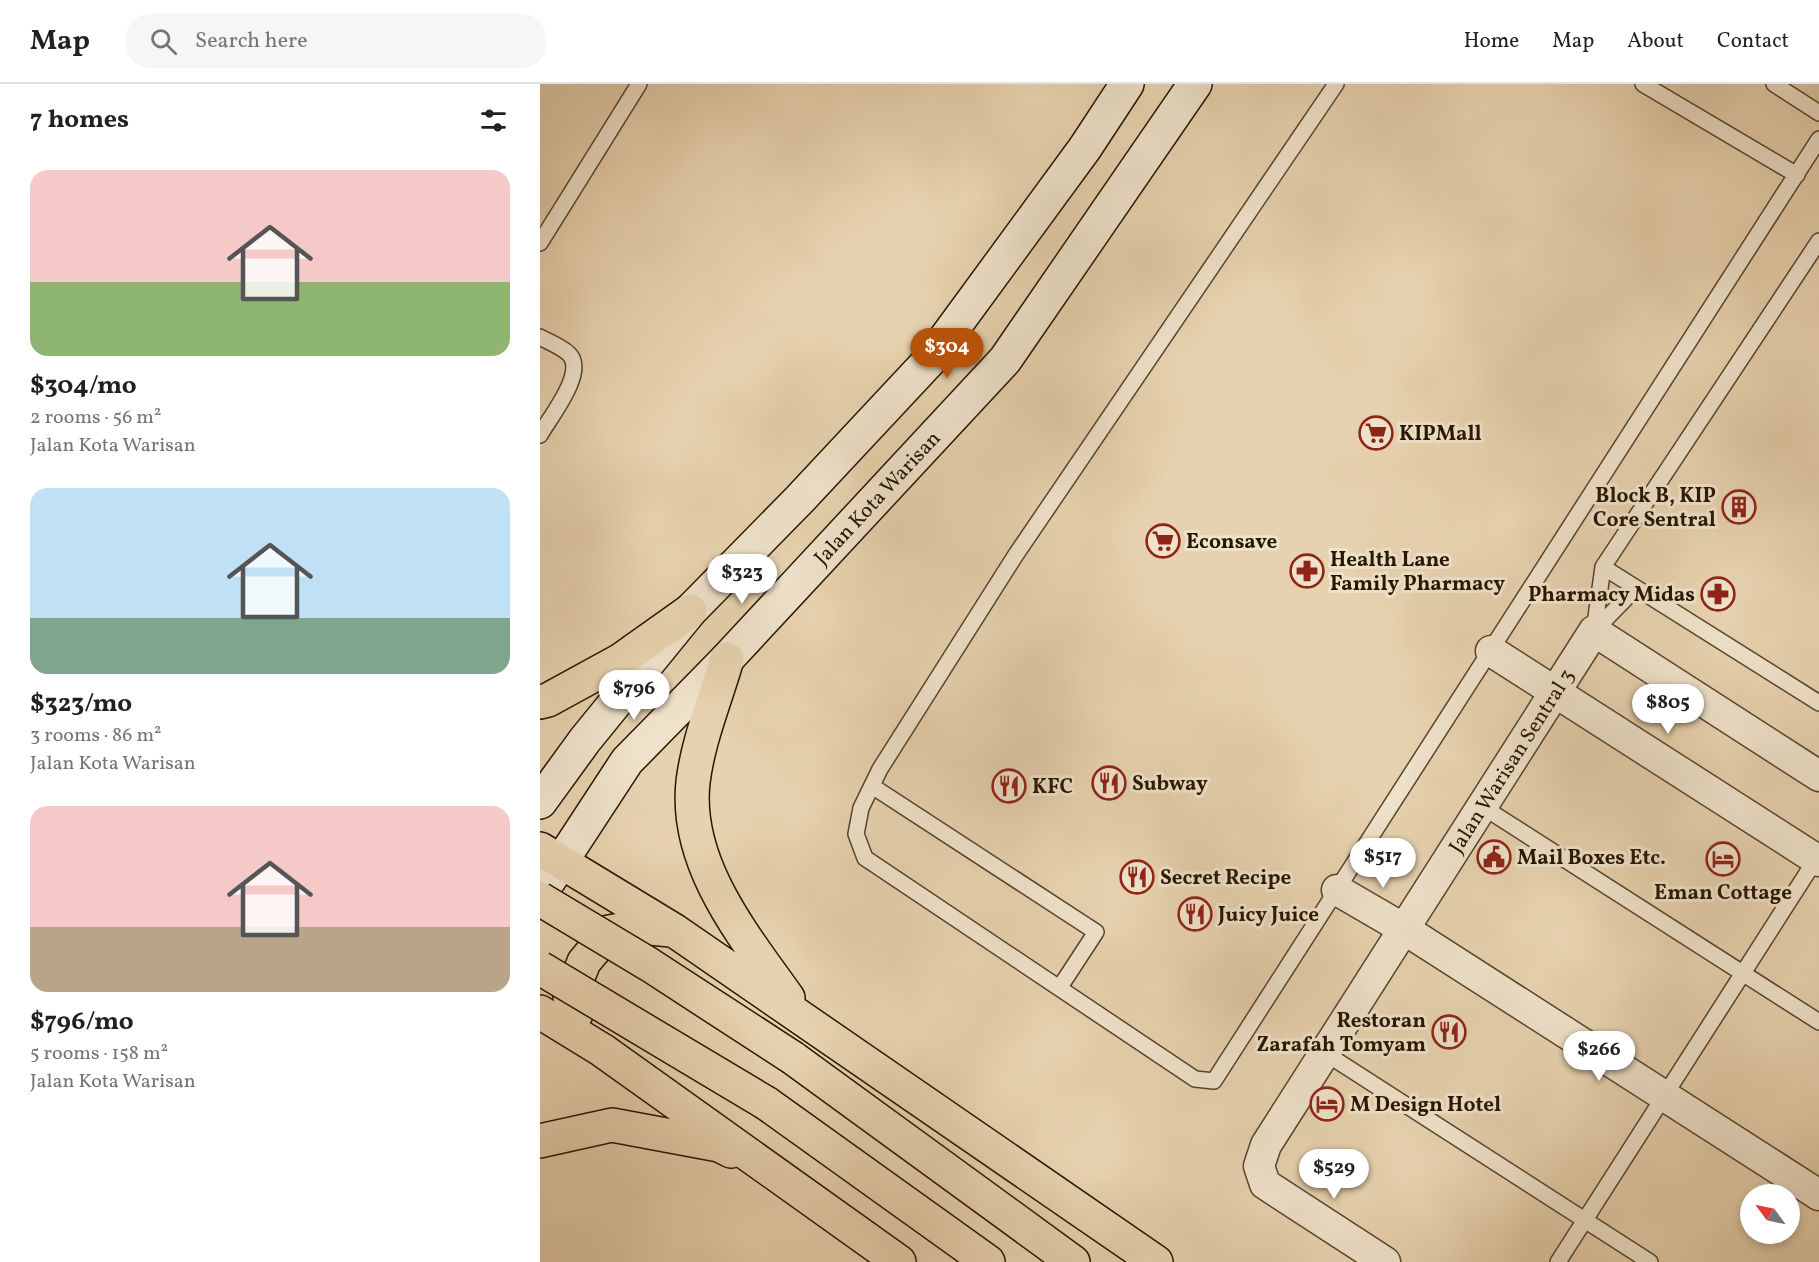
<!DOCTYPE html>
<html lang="en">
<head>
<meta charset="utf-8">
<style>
	body { margin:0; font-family:Vollkorn,serif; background:#f6f6f6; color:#202124; height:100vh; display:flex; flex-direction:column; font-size:22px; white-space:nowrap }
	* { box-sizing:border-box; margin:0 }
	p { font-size:20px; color:#757577 }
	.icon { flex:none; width:33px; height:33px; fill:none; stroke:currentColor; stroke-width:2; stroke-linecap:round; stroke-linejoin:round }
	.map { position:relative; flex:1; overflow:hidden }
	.drawer { display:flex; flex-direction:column; background:#fff; width:540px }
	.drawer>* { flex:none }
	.needle { width:39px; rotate:303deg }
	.fabs { position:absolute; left:1200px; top:1100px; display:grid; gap:12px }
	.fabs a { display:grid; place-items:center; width:60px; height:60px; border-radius:50%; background:#fff; box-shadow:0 3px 9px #0003; font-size:30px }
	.price { position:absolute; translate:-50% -51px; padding:0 14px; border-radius:21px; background:#fff; color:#222; font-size:20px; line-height:39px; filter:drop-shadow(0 2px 3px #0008) }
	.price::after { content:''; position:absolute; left:50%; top:36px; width:18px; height:14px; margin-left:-9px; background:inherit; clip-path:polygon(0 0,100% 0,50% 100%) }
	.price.active { background:#b45309; color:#fff }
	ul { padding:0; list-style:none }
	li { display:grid; align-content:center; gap:12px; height:318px; padding:0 30px }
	li span { display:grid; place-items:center; height:186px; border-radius:18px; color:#555 }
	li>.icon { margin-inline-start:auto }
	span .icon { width:108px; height:108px; fill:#fffc; stroke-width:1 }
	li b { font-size:26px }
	h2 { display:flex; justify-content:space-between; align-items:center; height:72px; padding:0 30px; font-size:26px }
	header { display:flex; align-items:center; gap:36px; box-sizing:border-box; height:84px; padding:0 30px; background:#fff; border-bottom:2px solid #e0e0e0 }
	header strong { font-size:28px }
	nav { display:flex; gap:33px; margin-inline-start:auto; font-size:21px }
	.search { width:420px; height:54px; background:#f6f6f6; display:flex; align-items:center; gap:15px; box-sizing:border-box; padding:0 21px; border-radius:24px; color:#757577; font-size:22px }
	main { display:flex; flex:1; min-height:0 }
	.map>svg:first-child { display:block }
</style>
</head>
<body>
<header>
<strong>Map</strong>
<div class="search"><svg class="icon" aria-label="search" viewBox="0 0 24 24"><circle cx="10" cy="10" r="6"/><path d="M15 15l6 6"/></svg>Search here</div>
<nav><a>Home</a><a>Map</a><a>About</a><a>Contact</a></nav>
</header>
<main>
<section class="drawer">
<h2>7 homes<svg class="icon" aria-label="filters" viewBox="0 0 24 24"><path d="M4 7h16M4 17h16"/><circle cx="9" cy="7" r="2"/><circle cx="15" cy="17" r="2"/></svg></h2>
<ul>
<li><span style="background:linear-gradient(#f6c9c9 60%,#8fb573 0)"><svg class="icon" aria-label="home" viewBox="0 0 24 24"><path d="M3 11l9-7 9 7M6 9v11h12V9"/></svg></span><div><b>$304/mo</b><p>2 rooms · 56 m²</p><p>Jalan Kota Warisan</p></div></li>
<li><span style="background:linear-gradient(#bfe0f5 70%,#7fa58c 0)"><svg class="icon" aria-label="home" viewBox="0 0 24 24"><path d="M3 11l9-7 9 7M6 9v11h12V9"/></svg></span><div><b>$323/mo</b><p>3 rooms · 86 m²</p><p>Jalan Kota Warisan</p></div></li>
<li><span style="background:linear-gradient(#f6c9c9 65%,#b9a48a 0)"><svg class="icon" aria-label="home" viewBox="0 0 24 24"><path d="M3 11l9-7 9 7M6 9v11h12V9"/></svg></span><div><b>$796/mo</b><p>5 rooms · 158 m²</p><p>Jalan Kota Warisan</p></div></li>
</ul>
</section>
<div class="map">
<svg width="1279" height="1178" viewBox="0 0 1279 1178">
	<rect width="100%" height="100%" fill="#e7d2af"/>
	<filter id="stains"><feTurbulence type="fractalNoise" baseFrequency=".00333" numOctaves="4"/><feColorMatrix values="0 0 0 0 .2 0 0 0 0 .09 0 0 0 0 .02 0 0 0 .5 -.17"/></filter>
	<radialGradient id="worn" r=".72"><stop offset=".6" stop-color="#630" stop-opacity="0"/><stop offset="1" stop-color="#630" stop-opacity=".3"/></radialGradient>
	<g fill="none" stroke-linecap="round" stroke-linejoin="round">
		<defs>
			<path id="lane" d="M796,0L475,472L340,685L321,724L316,750L325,774L655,995L674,997L1279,55
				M1103,0L1257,91
				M1234,0L1279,29
				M0,159L99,0
				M0,253C9,258 22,263 29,270C47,288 10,333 0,351
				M1063,483L1279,619
				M1054,547L1063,483L1279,157
				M1054,547L1096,504
				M332,702L556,848L520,903
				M943,723L1279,938
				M785,969L1110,1178
				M1018,1178L1276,775"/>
			<g id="street">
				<path d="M951,567L1279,777"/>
				<path d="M797,806L864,845L1279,1111"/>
				<path id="s1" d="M845,1178L725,1100L719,1082L726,1061L1054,547L1279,692"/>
			</g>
			<g id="secondary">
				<path d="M0,718L45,656L150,527L259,416L389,277L545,64L587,0"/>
				<path id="s2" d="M0,810L87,677L187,575L465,276L655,0"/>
			</g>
			<path id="highway" d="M187,575C176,614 158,656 153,698C144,780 204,852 248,914
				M0,618L8,616L81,576L150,527
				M0,765L135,847L616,1178
				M0,928L62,966L359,1178
				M36,930L30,913L44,878L69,848L98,843L131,846
				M253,974L533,1178
				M226,1019L448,1178
				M0,1057L72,1041L179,1061L191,1067"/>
		</defs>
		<!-- lane casing -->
		<use href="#lane" stroke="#57442c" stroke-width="18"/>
		<!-- street casing -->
		<use href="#street" stroke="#57442c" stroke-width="33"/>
		<!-- secondary casing -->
		<use href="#secondary" stroke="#271500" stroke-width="36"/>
		<!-- highway casing -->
		<use href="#highway" stroke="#271500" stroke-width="36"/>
		<!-- lane -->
		<use href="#lane" stroke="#efe2cb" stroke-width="15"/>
		<!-- street -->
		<use href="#street" stroke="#efe2cb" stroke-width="30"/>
		<!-- secondary -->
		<use href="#secondary" stroke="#efe2cb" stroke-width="33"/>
		<!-- highway -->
		<use href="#highway" stroke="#e7d2af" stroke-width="33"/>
		<defs>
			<path id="highway-bridge" d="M0,815L110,881L253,974
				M0,884L226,1019"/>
		</defs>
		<!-- highway-bridge casing -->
		<use href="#highway-bridge" stroke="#271500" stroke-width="36" stroke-linecap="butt"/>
		<!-- highway-bridge -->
		<use href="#highway-bridge" stroke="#e7d2af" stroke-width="33"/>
	</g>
	<!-- icons -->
	<defs>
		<symbol id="supermarket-ring" viewBox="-11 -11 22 22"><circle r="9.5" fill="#efe2cb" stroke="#8f2418" stroke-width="1.5"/><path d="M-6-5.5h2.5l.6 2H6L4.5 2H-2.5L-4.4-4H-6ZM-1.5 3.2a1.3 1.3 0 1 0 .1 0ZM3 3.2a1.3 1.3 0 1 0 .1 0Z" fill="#8f2418"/></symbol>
		<symbol id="building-ring" viewBox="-11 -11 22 22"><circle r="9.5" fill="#efe2cb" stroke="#8f2418" stroke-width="1.5"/><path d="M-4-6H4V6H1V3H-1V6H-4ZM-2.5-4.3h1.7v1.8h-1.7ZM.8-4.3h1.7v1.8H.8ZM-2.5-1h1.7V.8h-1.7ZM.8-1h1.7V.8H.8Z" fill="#8f2418"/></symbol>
		<symbol id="pharmacy-ring" viewBox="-11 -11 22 22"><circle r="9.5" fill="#efe2cb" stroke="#8f2418" stroke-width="1.5"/><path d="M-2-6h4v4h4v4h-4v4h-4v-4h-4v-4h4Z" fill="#8f2418"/></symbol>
		<symbol id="restaurant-ring" viewBox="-11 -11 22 22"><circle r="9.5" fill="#efe2cb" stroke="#8f2418" stroke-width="1.5"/><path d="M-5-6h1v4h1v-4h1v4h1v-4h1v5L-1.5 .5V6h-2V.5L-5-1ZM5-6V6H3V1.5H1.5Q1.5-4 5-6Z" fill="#8f2418"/></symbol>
		<symbol id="civic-ring" viewBox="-11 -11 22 22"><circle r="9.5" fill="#efe2cb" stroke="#8f2418" stroke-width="1.5"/><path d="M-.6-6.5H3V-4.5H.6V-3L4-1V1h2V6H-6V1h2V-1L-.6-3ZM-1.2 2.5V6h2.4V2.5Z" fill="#8f2418"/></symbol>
		<symbol id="hotel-ring" viewBox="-11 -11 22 22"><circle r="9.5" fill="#efe2cb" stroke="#8f2418" stroke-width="1.5"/><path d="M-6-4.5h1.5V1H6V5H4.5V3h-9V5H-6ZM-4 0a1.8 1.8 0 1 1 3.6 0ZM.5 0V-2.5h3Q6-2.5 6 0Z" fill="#8f2418"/></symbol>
	</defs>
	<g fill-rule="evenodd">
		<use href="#supermarket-ring" x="817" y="330" width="38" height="38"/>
		<use href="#building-ring" x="1180" y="404" width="38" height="38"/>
		<use href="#supermarket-ring" x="604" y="438" width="38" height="38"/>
		<use href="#pharmacy-ring" x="748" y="468" width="38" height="38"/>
		<use href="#pharmacy-ring" x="1159" y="491" width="38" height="38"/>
		<use href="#restaurant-ring" x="550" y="680" width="38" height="38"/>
		<use href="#restaurant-ring" x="450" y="683" width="38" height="38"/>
		<use href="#civic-ring" x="935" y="754" width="38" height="38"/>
		<use href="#hotel-ring" x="1164" y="756" width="38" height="38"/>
		<use href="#restaurant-ring" x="578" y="774" width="38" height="38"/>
		<use href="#restaurant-ring" x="636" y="811" width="38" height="38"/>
		<use href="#restaurant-ring" x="890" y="929" width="38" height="38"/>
		<use href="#hotel-ring" x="768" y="1001" width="38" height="38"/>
	</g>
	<g text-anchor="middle" stroke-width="6" stroke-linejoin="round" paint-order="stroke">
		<!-- poi labels -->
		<g font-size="21" font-weight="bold" fill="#271500" stroke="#efe2cb" text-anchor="start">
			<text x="859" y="356">KIPMall</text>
			<text x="1176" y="418" text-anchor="end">Block B, KIP<tspan x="1176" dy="24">Core Sentral</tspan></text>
			<text x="646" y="464">Econsave</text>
			<text x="790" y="482">Health Lane<tspan x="790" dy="24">Family Pharmacy</tspan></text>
			<text x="1155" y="517" text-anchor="end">Pharmacy Midas</text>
			<text x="592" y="706">Subway</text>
			<text x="492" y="709">KFC</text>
			<text x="977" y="780">Mail Boxes Etc.</text>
			<text x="620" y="800">Secret Recipe</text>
			<text x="1183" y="815" text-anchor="middle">Eman Cottage</text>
			<text x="678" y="837">Juicy Juice</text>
			<text x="886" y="943" text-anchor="end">Restoran<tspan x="886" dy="24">Zarafah Tomyam</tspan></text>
			<text x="810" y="1027">M Design Hotel</text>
		</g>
		<!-- street labels -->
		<g font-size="21" fill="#271500" stroke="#efe2cb">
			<text dy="7" stroke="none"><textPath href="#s2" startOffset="522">Jalan Kota Warisan</textPath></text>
			<text dy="7" stroke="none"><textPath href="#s1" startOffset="640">Jalan Warisan Sentral 3</textPath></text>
		</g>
	</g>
	<rect width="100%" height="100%" filter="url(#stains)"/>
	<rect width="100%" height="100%" fill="url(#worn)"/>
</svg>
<div class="fabs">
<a><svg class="needle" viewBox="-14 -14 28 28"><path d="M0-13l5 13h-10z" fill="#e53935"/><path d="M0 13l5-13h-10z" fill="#757577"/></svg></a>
</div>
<b class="price active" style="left:407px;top:295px">$304</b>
<b class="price" style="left:202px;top:521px">$323</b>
<b class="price" style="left:94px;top:637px">$796</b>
<b class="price" style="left:1128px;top:651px">$805</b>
<b class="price" style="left:843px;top:805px">$517</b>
<b class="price" style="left:1059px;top:998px">$266</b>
<b class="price" style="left:794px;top:1116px">$529</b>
</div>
</main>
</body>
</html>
